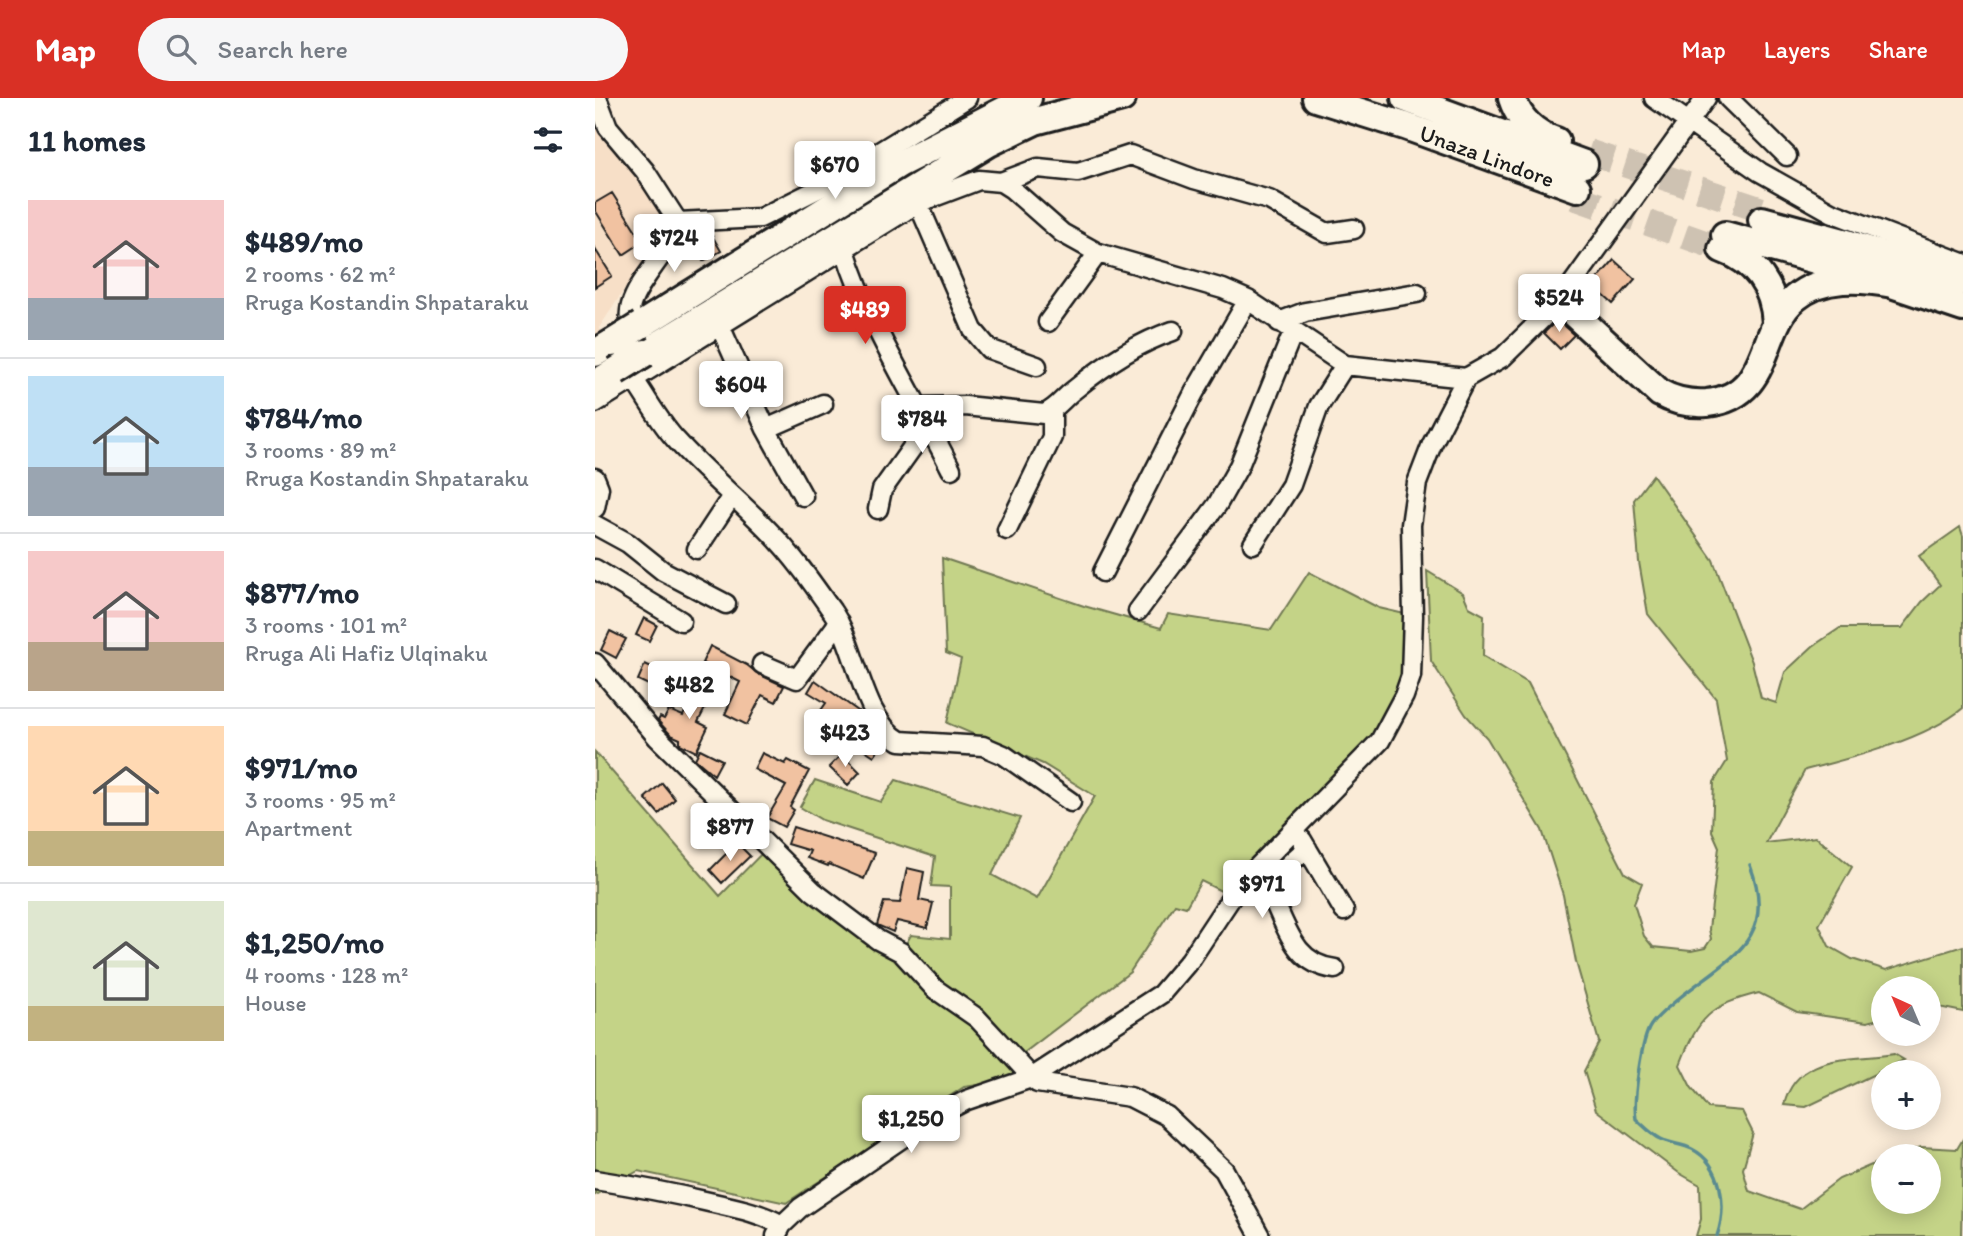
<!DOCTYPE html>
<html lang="en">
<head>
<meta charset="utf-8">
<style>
	body { margin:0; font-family:Itim,sans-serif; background:#f6f6f7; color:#1f2937; height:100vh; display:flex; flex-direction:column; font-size:26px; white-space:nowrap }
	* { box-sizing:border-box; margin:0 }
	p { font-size:23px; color:#747a83 }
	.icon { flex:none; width:38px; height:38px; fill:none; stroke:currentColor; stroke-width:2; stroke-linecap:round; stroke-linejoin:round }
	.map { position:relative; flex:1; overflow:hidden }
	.side { display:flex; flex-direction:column; background:#fff; width:595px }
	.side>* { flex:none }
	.needle { width:46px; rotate:316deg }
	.buttons { position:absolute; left:1276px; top:878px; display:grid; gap:14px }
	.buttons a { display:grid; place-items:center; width:70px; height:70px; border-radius:50%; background:#fff; box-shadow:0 4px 18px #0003; font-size:35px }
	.price { position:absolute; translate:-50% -60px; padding:0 16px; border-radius:7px; background:#fff; color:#222; font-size:23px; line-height:46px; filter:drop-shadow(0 2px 4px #0008) }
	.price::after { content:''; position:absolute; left:50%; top:42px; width:21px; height:16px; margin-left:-10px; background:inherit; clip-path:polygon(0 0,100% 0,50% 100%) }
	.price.active { background:#d93025; color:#fff }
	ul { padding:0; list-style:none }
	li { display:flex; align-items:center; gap:21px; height:175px; padding:0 28px }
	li+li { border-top:2px solid #e0e1e3 }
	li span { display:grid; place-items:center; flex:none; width:196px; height:140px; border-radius:0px; color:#555 }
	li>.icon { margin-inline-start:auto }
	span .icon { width:84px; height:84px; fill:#fffc; stroke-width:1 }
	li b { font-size:30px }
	h2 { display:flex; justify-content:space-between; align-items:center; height:84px; padding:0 28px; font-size:30px }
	header { display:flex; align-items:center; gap:42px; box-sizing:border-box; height:98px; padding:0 35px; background:#d93025; color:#fff }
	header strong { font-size:33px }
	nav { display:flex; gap:38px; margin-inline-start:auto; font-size:24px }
	.search { width:490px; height:63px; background:#f6f6f7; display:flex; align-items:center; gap:18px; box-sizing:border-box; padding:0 24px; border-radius:38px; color:#747a83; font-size:26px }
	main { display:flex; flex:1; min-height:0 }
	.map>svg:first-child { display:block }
</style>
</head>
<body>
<header>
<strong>Map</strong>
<div class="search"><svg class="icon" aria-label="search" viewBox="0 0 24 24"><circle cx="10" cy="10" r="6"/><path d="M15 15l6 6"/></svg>Search here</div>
<nav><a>Map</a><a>Layers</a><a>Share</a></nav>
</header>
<main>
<section class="side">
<h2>11 homes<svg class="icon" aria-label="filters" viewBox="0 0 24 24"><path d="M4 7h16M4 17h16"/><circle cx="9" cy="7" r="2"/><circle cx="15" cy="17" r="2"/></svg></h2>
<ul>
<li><span style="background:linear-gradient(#f6c9c9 70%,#9aa5b1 0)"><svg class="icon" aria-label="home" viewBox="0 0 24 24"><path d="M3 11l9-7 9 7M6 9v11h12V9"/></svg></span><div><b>$489/mo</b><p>2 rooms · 62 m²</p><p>Rruga Kostandin Shpataraku</p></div></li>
<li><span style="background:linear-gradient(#bfe0f5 65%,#9aa5b1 0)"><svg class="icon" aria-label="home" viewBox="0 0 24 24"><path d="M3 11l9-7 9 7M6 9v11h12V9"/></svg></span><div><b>$784/mo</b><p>3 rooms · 89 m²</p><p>Rruga Kostandin Shpataraku</p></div></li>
<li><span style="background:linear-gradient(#f6c9c9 65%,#b9a48a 0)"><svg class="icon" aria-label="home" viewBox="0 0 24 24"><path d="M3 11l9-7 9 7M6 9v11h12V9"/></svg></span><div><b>$877/mo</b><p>3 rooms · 101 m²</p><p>Rruga Ali Hafiz Ulqinaku</p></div></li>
<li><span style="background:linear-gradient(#ffd9b3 75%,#c2b280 0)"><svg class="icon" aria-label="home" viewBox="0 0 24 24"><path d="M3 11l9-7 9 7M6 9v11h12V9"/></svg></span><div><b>$971/mo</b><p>3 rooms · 95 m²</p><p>Apartment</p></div></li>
<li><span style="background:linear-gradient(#dfe7d0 75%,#c2b280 0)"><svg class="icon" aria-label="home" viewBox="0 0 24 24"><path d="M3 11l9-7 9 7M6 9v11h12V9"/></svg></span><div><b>$1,250/mo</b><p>4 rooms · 128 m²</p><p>House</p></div></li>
</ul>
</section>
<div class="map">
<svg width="1368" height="1138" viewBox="0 0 1368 1138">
	<rect width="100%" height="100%" fill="#faebd7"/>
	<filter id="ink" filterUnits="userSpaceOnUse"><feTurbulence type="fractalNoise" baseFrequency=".0143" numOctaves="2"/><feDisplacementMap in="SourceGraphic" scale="14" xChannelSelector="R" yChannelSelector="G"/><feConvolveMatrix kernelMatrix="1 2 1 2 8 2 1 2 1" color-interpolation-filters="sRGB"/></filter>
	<g filter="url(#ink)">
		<!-- built -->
		<path fill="#f7dfc7" d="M0,20L5,32L30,57L72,121L49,176L29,192L4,230L7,239L0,243Z"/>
		<!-- green -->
		<path fill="#c4d387" stroke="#707852" stroke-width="2" d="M1058,377L1118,462L1157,564L1166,600L1181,605L1190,574L1218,548L1245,530H1307L1327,504L1345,487L1324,458L1365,429L1368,438V610C1332,641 1257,660 1210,672L1171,745L1221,739L1257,769L1224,827L1234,848L1257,861L1291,872L1368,848V914L1334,907V891H1288V920L1272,924L1202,914L1164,895C1115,907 1103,920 1085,967L1096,989L1113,1010L1147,1013L1158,1035L1148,1071L1154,1093L1205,1111L1244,1081L1288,1062V1104H1334V1059H1297L1326,1049L1362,1051L1368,1041L1366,1138H1101L1106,1121L1105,1087L1084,1075L1001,1012L989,973L1004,944L981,864L968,797L947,732L892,640L871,617L836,563L832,473L868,495L874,509L889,517L888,558L933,585L1030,775L1047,785L1039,806L1049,838L1058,849L1096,853L1110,850L1116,841L1114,831L1124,749L1117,733L1119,684L1132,663L1121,601L1053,516L1044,464L1039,402Z
			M347,460L489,508L566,530L573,516L676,532L714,474L784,510L818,518L817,565L791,635L636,798L606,783L591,809L580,806L535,874L421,961L436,980L369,989L191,1105L43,1073L0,1097V654L125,798L173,749L306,854L316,837L355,841V789L336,788L340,759L227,722L205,709L220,682L286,704L301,682L425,720L397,777L442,801L500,698L448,666L352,625L366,561L351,555Z
			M1299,956L1309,962L1211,1009L1189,1007C1202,954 1256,963 1299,956Z"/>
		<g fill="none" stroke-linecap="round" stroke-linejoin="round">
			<!-- stream -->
			<path stroke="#5a8b90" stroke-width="3.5" d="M1122,1138C1132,1109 1128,1067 1097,1051C1088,1046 1076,1046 1066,1041C1057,1037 1048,1027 1041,1021C1038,1004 1046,941 1056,927C1063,917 1074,909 1083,901C1133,860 1184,843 1155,767"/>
		</g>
		<!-- building -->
		<path fill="#f1c2a1" stroke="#1c1c1c" stroke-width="2" d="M17,95L48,144L28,157L0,112V105Z
			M107,134H115L126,153L108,163L96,140Z
			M0,151L17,178L0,189Z
			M1019,162L1040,181L1018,206L997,187Z
			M962,222L979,237L965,251L949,235Z
			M49,520L62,527L54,543L41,537Z
			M15,533L31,541L21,560L6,552Z
			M115,548L152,567L163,576L189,588L181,604L167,597L152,627L130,616L145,584L107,565Z
			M50,566L74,577L66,593L43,582Z
			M220,582L263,613L254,626L241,618L237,629L222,618L231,605L213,594Z
			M102,589L117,597L103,624L113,629L101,654L85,646V641L76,637L63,623L65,619L69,621L74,612L88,618Z
			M275,633L289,644L279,658L264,648Z
			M105,651L127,662L119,677L100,661Z
			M167,655L190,666L193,662L214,673L195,709L199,712L189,729L172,720L191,688L159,671Z
			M247,656L265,674L253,687L234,669Z
			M67,685L80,701L64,716L50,700Z
			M198,729L280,755L269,781L234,766L233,768L212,760L215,753L192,746Z
			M142,745L155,758L127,785L115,772Z
			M312,770L329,774L324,802L338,805L332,830L302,823L298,834L282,827L289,804L305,805Z"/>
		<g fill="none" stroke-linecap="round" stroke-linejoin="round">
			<!-- highway-tunnel -->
			<path stroke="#cec2b2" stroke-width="26" stroke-dasharray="26 13" stroke-linecap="butt" d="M993,54L1170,113
				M979,99L1127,151"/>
			<defs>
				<path id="minor" d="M2,0L13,29L50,73L83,124
					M1059,0L1165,74L1236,114L1368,165
					M1133,0L1192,58
					M406,84L443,70L483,74L535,57L599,81L674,102L732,135L759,131
					M323,105L378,232L394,251L442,268
					M83,124L165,120L227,89L372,0
					M250,152C274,229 320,299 356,371
					M453,224L503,155
					M684,224L710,214L822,195
					M125,228L171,331L208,398
					M36,240C35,229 33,218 36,207C44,180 74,156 83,124
					M38,272L39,282C53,302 65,325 82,343C111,375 144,402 174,433C197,456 218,486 237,513C263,550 266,620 305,643L388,648L409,657L476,704
					M0,305L323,105L384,82L406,84L417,91L467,135L503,155L628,191L653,202L750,267L871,280L908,259L965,203L1111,0
					M325,309L370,308L449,316C462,311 468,300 479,292C508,268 542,245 578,233
					M171,331L228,306
					M0,380L4,390L0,410
					M283,411L287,392L334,326
					M0,427L33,445L68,473L131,506
					M412,432L457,339V313
					M658,446L696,387L724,308L750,267
					M102,451L137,398
					M0,471L86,523
					M508,474L599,295L653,202
					M543,513L622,407L644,368L698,234
					M0,565L62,639L218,793L283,842L306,854L340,891L382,920L442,985L535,999L572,1018L629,1072L665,1138
					M167,566L202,581L244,524
					M707,742L749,813
					M712,750C697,764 679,775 676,797C692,829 699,866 740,871
					M0,1082C39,1088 76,1095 114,1104C140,1110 164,1114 187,1127
					M181,1138L187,1127L205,1110L335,1021L372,1002L436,980L566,896L595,862L644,788L785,643L809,598L816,578L818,518L816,427L822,385L837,346L871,280"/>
				<path id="highway" d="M721,0L810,28L982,90
					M810,0L989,66
					M917,0C924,22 940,36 961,43
					M1167,122L1252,145L1368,183
					M1130,137L1249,170L1368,210
					M1127,151C1161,163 1179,189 1181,225
					M965,203L1065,295C1079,303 1096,306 1112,305C1178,298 1163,231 1200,200C1228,177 1266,180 1298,186
					M46,227L304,66L433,0
					M0,255L17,245
					M50,255L394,45L440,23L527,0
					M0,286L21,273"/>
			</defs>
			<!-- minor casing -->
			<use href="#minor" stroke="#1c1c1c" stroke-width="23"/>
			<!-- highway casing -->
			<use href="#highway" stroke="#1c1c1c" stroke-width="32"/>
			<!-- minor -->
			<use href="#minor" stroke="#fcf5e5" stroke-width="18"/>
			<!-- highway -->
			<use href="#highway" stroke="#fcf5e5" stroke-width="26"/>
			<defs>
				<path id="highway-bridge" d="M17,245L46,227
					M21,273L50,255"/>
			</defs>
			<!-- highway-bridge casing -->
			<use href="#highway-bridge" stroke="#1c1c1c" stroke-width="32" stroke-linecap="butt"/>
			<!-- highway-bridge -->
			<use href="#highway-bridge" stroke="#fcf5e5" stroke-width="26"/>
		</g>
	</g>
	<g text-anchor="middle" stroke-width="5" stroke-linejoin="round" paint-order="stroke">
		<!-- street labels -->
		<g font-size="23" fill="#1c1c1c" stroke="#fcf5e5">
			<text transform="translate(892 58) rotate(20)" y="8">Unaza Lindore</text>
		</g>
	</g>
</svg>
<div class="buttons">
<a><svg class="needle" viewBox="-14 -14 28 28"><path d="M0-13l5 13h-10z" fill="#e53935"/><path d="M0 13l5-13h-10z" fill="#747a83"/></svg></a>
<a>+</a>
<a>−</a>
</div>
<b class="price" style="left:240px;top:103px">$670</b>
<b class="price" style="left:79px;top:176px">$724</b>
<b class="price" style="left:964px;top:236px">$524</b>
<b class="price active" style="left:270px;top:248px">$489</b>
<b class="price" style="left:146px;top:323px">$604</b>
<b class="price" style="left:327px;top:357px">$784</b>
<b class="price" style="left:94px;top:623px">$482</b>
<b class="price" style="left:250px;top:671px">$423</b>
<b class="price" style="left:135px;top:765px">$877</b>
<b class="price" style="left:667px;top:822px">$971</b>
<b class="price" style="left:316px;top:1057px">$1,250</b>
</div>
</main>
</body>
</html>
